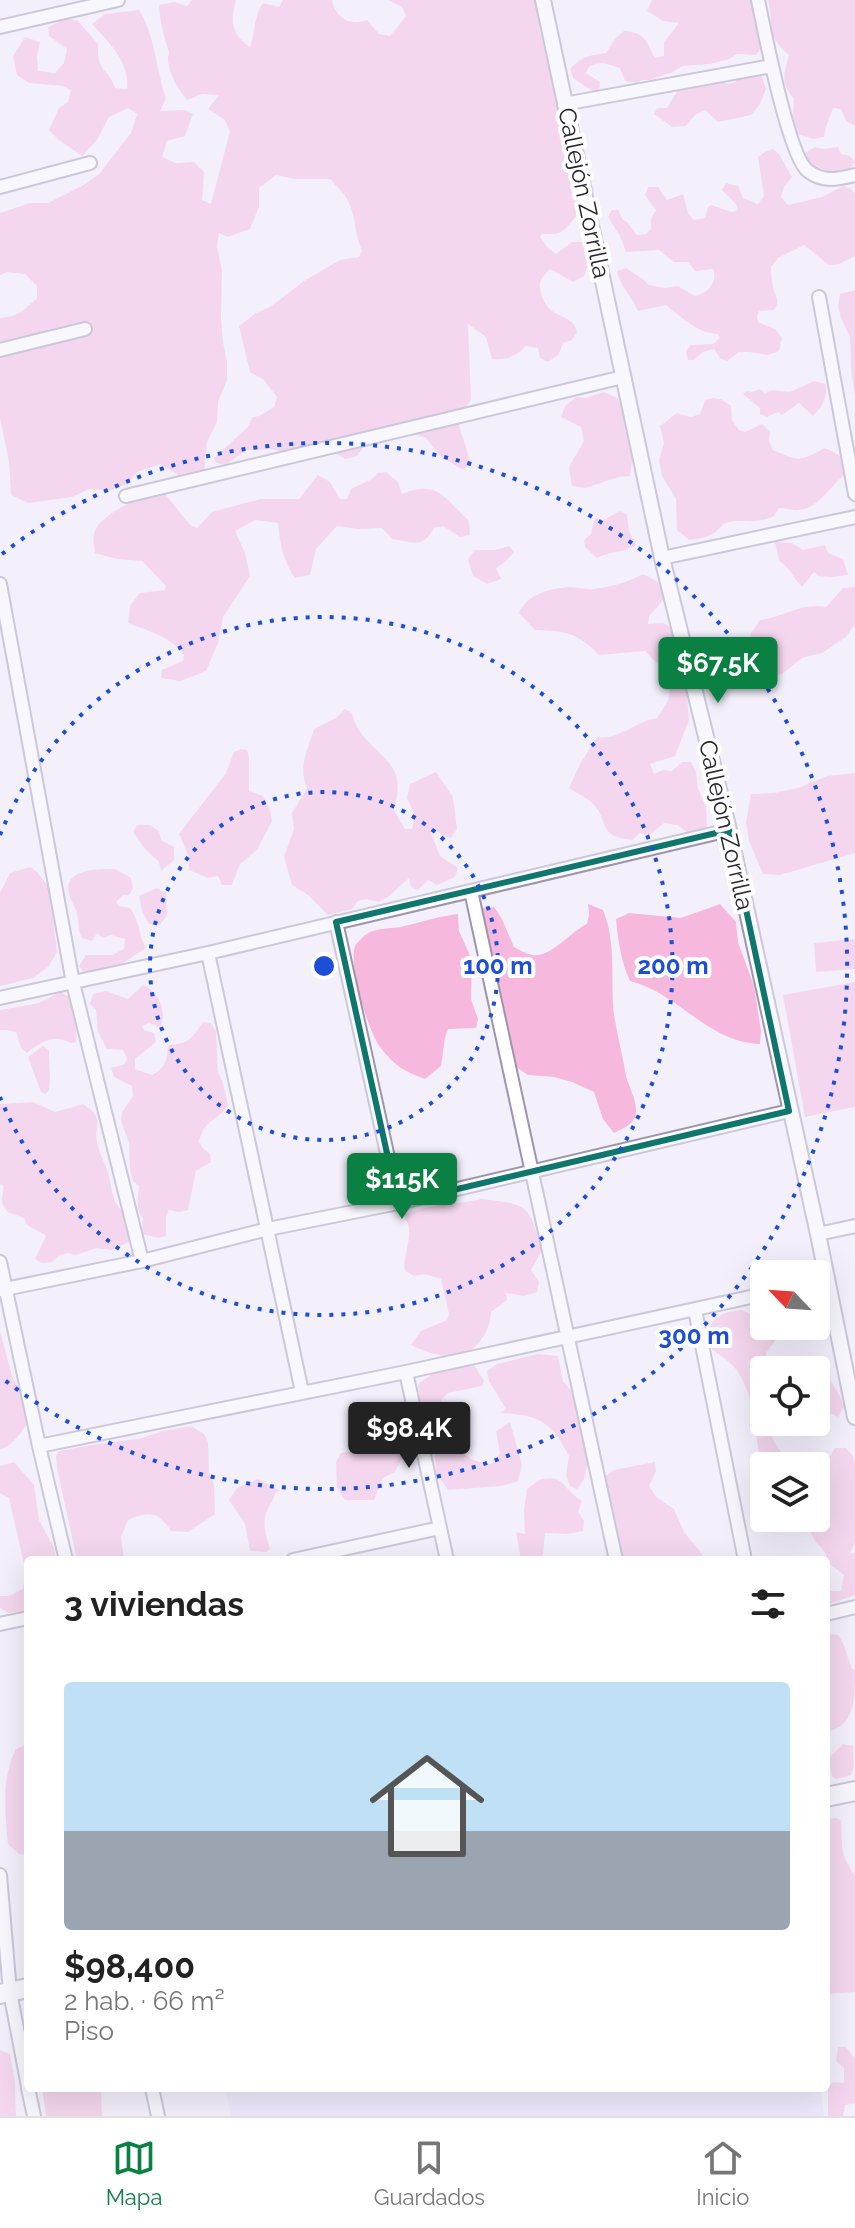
<!DOCTYPE html>
<html lang="es">
<head>
<meta charset="utf-8">
<style>
	body { margin:0; font-family:Raleway,sans-serif; background:#f2f2f2; color:#222; height:100vh; display:flex; flex-direction:column; font-size:30px; white-space:nowrap }
	* { box-sizing:border-box; margin:0 }
	p { font-size:26px; color:#767676 }
	.icon { flex:none; width:44px; height:44px; fill:none; stroke:currentColor; stroke-width:2; stroke-linecap:round; stroke-linejoin:round }
	.map { position:relative; flex:1; overflow:hidden }
	.panel { position:absolute; left:24px; top:1556px; width:806px; height:536px; display:flex; flex-direction:column; background:#fff; border-radius:8px; box-shadow:0 8px 32px #0002 }
	.panel>* { flex:none }
	.needle { width:52px; rotate:295deg }
	.fabs { position:absolute; left:750px; top:1260px; display:grid; gap:16px }
	.fabs a { display:grid; place-items:center; width:80px; height:80px; border-radius:8px; background:#fff; box-shadow:0 8px 32px #0002; font-size:40px }
	.price { position:absolute; translate:-50% -68px; padding:0 18px; border-radius:8px; background:#0b8043; color:#fff; font-size:26px; line-height:52px; filter:drop-shadow(0 2px 4px #0008) }
	.price::after { content:''; position:absolute; left:50%; top:48px; width:24px; height:18px; margin-left:-12px; background:inherit; clip-path:polygon(0 0,100% 0,50% 100%) }
	.price.current { background:#222; color:#fff }
	ul { padding:0; list-style:none }
	li { display:grid; align-content:center; gap:16px; height:424px; padding:0 40px }
	li span { display:grid; place-items:center; height:248px; border-radius:8px; color:#555 }
	li>.icon { margin-inline-start:auto }
	span .icon { width:144px; height:144px; fill:#fffc; stroke-width:1 }
	li b { font-size:34px }
	h2 { display:flex; justify-content:space-between; align-items:center; height:96px; padding:0 40px; font-size:34px }
	.tab-bar { display:flex; justify-content:space-around; align-items:center; height:112px; border-top:2px solid #e0e0e0; background:#fff; font-size:22px; color:#767676 }
	.tab-bar a { display:grid; justify-items:center; gap:4px }
	.tab-bar .current { color:#0b8043 }
	.map>svg:first-child { display:block }
</style>
</head>
<body>
<div class="map">
<svg width="855" height="2116" viewBox="0 0 855 2116">
	<rect width="100%" height="100%" fill="#f3f0fb"/>
	<!-- built -->
	<path fill="#e8e0fc" d="M225,2088H820L824,2116H231Z"/>
	<!-- green -->
	<path fill="#f6b8dd" d="M192,0H236C230,21 231,34 250,47C255,32 254,16 263,3L279,7L283,0H332C335,17 350,27 367,20L379,34L390,36L406,16L402,7L388,0H536L539,9V29L553,79L571,153L588,168L594,191C590,200 569,227 561,232C556,235 549,234 542,234L540,237L548,248L556,254L572,242H584L592,255L584,276L573,282L550,269C549,270 541,279 541,280C537,289 544,305 552,311C562,318 574,318 577,332L572,340L563,343L559,354L548,362L540,358L538,348L526,346C515,357 507,360 492,359L486,337L468,324L471,400L458,420C461,436 468,449 470,465L463,470L440,456L426,438L397,429L372,436L357,456L345,459L327,448L300,458L272,449L247,450L225,465L216,463L214,458L247,428L253,417L259,416L274,407L277,397L263,379L250,372L239,326L256,313L270,307L304,281L340,260L359,257L362,250C355,236 356,220 350,205C347,196 337,187 330,179H295L276,175L259,188V207L250,229L228,237L219,233L217,246L222,271L221,317L223,342L227,362V380L218,402L217,422L207,442L204,471L187,486L177,474L160,464L137,472L127,484L111,490L89,489L72,497L28,503L11,495L9,462L0,418V318C18,317 24,310 37,298V286L25,274L7,272L0,275V213L30,203H48L82,186L99,174L131,133L137,114L128,108L109,117L97,140L82,156L58,139L49,130L59,108L68,102L71,90L63,86L29,83L17,75L13,56L25,37L40,42L37,57L38,71L55,73L64,63L67,49L49,36L48,27L67,18L78,21L98,44C97,74 108,67 115,88L127,89C130,63 109,42 92,24L105,14L139,10C155,34 156,70 166,98L160,111L185,110L193,114L185,136L167,141L162,157L176,163L194,162L204,172L202,200L211,204L230,131L224,119L208,109L219,95L202,94L187,100C178,89 170,76 168,61C167,52 171,57 168,49C163,34 160,21 159,5L174,2L187,6Z
		M652,0H757L767,39L756,55L737,54L729,59L710,64L682,66L673,72L650,80H641L638,83L625,81L620,68C606,64 602,60 589,67L586,73L600,82L599,90L594,92L573,78L570,69C583,55 589,56 606,53L615,39L624,31C645,32 646,41 655,58L664,56V42L679,23L663,21L647,11Z
		M768,0H855V126L846,121L841,109L833,108L826,127L824,137L814,139L797,134L793,116L794,99C780,82 784,74 789,55C766,36 774,26 768,0Z
		M750,70L761,74L766,89L760,104L751,115L718,122L705,110L695,115L686,126L672,127L654,114L657,108H667L679,88L720,81L727,84L736,82L740,73Z
		M815,147L823,149L838,147L841,154L850,156L855,162L847,172L832,174L808,162L805,153Z
		M773,149L779,154L792,177L784,187L781,197L788,205L822,197L843,186L851,189L855,194V256L839,264L829,265L804,245L778,258L771,267C771,274 772,280 773,287C775,297 781,300 774,310L759,311L757,316L758,322L775,329L782,338L779,351L768,355L749,352H739L727,361L720,358L714,349L703,352L693,360H688L686,352L690,345L713,344L720,338L718,334C697,333 683,318 666,305L638,311C631,294 621,289 617,271L626,268L643,279L649,285L665,288L678,286L695,296C708,293 718,282 713,269L695,271L688,262H674L659,250L626,252L620,236L608,217L612,210H618L623,220L627,222L637,235L646,234L651,229V219L656,210L645,195L648,187H658L667,200L683,194L688,213L694,220L705,218L708,207L711,205L732,212L738,210L736,204L722,190L726,183L738,186L743,198L758,204L764,196L758,157L765,152Z
		M855,290V397L851,368L850,337L841,318L838,306L840,294Z
		M814,381L826,384C827,398 823,406 813,416L799,403L782,415L778,412L767,417L760,414V408L743,394L746,391L752,392L760,389L765,393L771,390L790,392Z
		M604,392L617,398L621,406L633,451L630,476L619,477L585,488L572,486L569,467L584,441L581,427L561,417L565,406L576,397L586,398Z
		M712,398L721,399L731,406L732,420L739,430L745,432L762,424L770,432L769,441L773,450C797,461 801,462 824,448C838,453 845,457 846,474C830,485 820,508 799,510C791,511 786,508 779,508L774,516C753,525 749,519 729,522C722,523 720,529 714,533C706,538 698,539 689,540L677,530L676,499L662,476L659,460L664,443L660,426L677,413L691,417L700,414L705,400Z
		M386,472L398,482L402,494C438,479 444,498 469,521L470,535L460,537L443,526L434,528C423,549 412,542 392,539L382,528L358,529L337,526L316,549L310,575L295,578C283,561 280,544 278,523L255,520L235,531L245,553L250,576L223,617L218,643L206,671L180,681L161,678L162,670L183,661L184,655C172,637 148,631 128,623L130,606L140,593L165,590L166,586L142,561L117,559L95,553C93,542 92,531 100,523C113,509 144,495 161,489L190,525L197,528L212,512L261,499H299L318,475L330,482L340,499H347L351,489L372,479L378,473Z
		M620,511L627,515L629,531L636,545C623,553 610,551 597,558L585,547L584,540L591,534L595,518L604,520Z
		M775,542L792,543L803,550L825,545L828,553L843,559L848,575L831,577L818,576L814,572L802,587C793,578 790,567 779,561Z
		M509,546L514,552L505,562L496,568L501,579L487,584L473,576L468,559L475,550H495Z
		M643,574L664,585L666,597L649,616L648,624L663,623L674,629L686,684L689,720L675,756L650,764L654,774L663,770L672,771L682,762H691L696,772L698,789L706,807L707,828L690,834L677,825L664,823L649,835L640,833L632,840C595,836 611,820 591,802C586,797 576,793 569,788L580,764L597,737C618,741 636,721 657,718L668,701L671,678L645,651L599,655C576,632 566,631 535,630L519,613C528,594 548,589 568,587C577,587 585,590 594,589C611,587 628,582 643,574Z
		M855,587V625L846,637L822,653L802,658L782,674L765,675L758,670L754,657L748,652L751,633L760,620C784,617 802,602 826,607L843,588Z
		M345,709L352,713C361,755 414,756 393,809L405,829H412L415,815L407,798L410,784L436,772L453,797L457,829L451,838L443,836L436,830L431,833L440,856L458,868L455,877L437,885L428,880L418,890L411,887L409,878L388,897L378,902L367,899L358,901L352,909L328,915L308,895L292,885L284,857L294,829L292,813L307,789C298,766 307,752 314,729L336,718Z
		M241,749L247,750L249,757V791L263,796L270,810L272,821L257,850L240,864L232,885H222L218,876L208,878L189,870V857L179,834L226,773L234,752Z
		M855,773V853L780,875L763,874L749,841L746,822L751,794L774,793L798,788L827,776Z
		M137,825H150L159,831L161,840L174,847V860L161,871L159,862L145,849L133,832Z
		M30,867L36,871L55,894L53,919L57,952L49,966L33,978L0,986V893L10,873Z
		M115,869L131,878L133,888L129,895H123L116,902L119,906L130,908C141,923 137,932 146,948L117,967L87,976L79,966L86,955H112L124,949L125,939L111,935L103,938L97,933L92,941L82,938C77,929 79,923 77,914C75,906 69,898 68,890C67,868 101,869 115,869Z
		M157,888L166,893L167,915L160,925L149,924L142,911L139,896Z
		M588,904L603,910C617,944 610,980 614,1015C617,1034 622,1052 625,1071C627,1085 637,1098 636,1113C634,1125 623,1128 614,1133L603,1119L594,1092L572,1082L554,1077L528,1075L513,1065L503,1020L502,1001L491,985L477,915L482,908L494,907L502,919L514,947C520,950 526,954 532,955C551,958 570,932 587,924L589,915Z
		M720,904L736,922L738,942L754,986L761,1031L760,1044C707,1042 677,992 630,981C621,962 618,940 616,919L629,913L681,918Z
		M458,914L459,931L472,960L471,999L478,1019L476,1028L448,1029L445,1038L441,1066L425,1079C403,1071 395,1066 380,1047C368,1031 348,965 355,946C356,944 361,939 363,937C375,926 390,930 404,926C423,922 439,916 458,914Z
		M855,939V969L816,972L814,943Z
		M855,982V1107L805,1117L783,995Z
		M143,985C158,991 168,1012 160,1027L149,1023L142,1026L144,1030L154,1033L156,1042L135,1059V1069L152,1075C166,1068 167,1060 168,1045C189,1044 192,1038 203,1022L211,1023L216,1031L218,1073L222,1080L228,1105C217,1122 204,1119 199,1142L203,1148L210,1154L211,1162L196,1171L188,1210L179,1212L169,1210L166,1216V1236L159,1238L142,1234L143,1218C135,1209 138,1198 139,1186L133,1181L130,1170L129,1143L121,1121L122,1112L133,1096L132,1086L114,1077L111,1068L125,1064L127,1058L123,1050L107,1049L98,1032L96,1010L90,1004L93,994L106,991L128,999Z
		M60,992L70,997C71,1013 78,1025 76,1042L71,1043C52,1034 42,1042 27,1053L21,1048L16,1032L8,1030H0V1010L39,1003Z
		M43,1046L49,1051C49,1064 51,1077 49,1090L45,1094L41,1092L28,1057Z
		M33,1102L55,1112L83,1104C105,1118 94,1122 97,1142C99,1152 104,1162 108,1172C111,1182 111,1194 116,1203C126,1219 133,1219 129,1242L112,1250L96,1248L76,1255L68,1253L60,1255L52,1262L42,1263L35,1259L46,1236C41,1231 34,1230 29,1226C22,1220 29,1220 19,1216C12,1213 7,1214 3,1205C0,1199 4,1192 3,1185L0,1184V1104Z
		M482,1199C530,1205 528,1204 542,1250L531,1270L539,1282L537,1292L524,1296L506,1293L507,1300L491,1312C491,1331 475,1355 454,1356C441,1357 422,1351 411,1345L421,1331L447,1320L449,1314L441,1279L425,1274L414,1276L405,1271C402,1254 416,1232 405,1219V1214C430,1205 456,1204 482,1199Z
		M742,1310L764,1319V1326H771L777,1338L766,1353L767,1370H764V1422H771C769,1435 774,1443 782,1453L798,1455L815,1454L819,1463H826L835,1448H846L853,1456L855,1463V1543L850,1553H855V1595L826,1605V1591H841L844,1575L828,1563C826,1548 820,1549 814,1539C810,1533 809,1524 806,1518H816V1466L764,1467L760,1462C755,1432 755,1393 735,1368C727,1359 714,1352 705,1343C709,1319 718,1312 742,1310Z
		M0,1331L9,1365L13,1379L20,1389L29,1421C23,1430 11,1448 0,1449Z
		M538,1354L558,1356L563,1381L578,1399L589,1457L584,1479L577,1489L570,1486L566,1475L569,1456C551,1421 539,1415 500,1413L506,1409L489,1381L487,1371L497,1364Z
		M451,1361L474,1365L484,1381L482,1386L448,1393L441,1400C448,1432 454,1461 491,1464L500,1454L496,1431L510,1422L522,1465L518,1481L502,1486L448,1490L436,1473L434,1441L423,1422L418,1384Z
		M824,1367C829,1382 841,1393 844,1407L838,1417L825,1411H816V1370Z
		M191,1426L204,1434L208,1442L209,1472L214,1485L215,1514L188,1532L171,1531C159,1511 148,1511 128,1520L121,1537L124,1560H77L57,1468L56,1456L59,1451L97,1444L138,1439L163,1431Z
		M376,1447L387,1448L403,1456L395,1472L383,1478L374,1500H345L337,1487L336,1462L341,1453Z
		M14,1462L34,1485L39,1520L54,1548L56,1560H28V1610L9,1613L0,1608V1596H9L23,1589L26,1573L9,1498L0,1493V1466Z
		M655,1462L656,1471L649,1486L656,1497L674,1509L684,1532L702,1554L701,1560H612L601,1479L614,1470Z
		M553,1478C563,1480 570,1494 582,1501L578,1512L584,1521L583,1531L568,1534L545,1533L543,1554L540,1560H521L516,1532L525,1534L524,1510L527,1489L541,1479Z
		M258,1479L280,1491L275,1493C274,1500 270,1504 267,1511C261,1523 267,1537 270,1549L266,1552L250,1551L245,1524L229,1500L237,1488Z
		M826,1634L838,1635C846,1646 847,1657 852,1669L855,1670C855,1699 855,1727 826,1732Z
		M28,1744V1855L19,1854L8,1844C5,1812 1,1779 16,1749Z
		M843,1744L853,1746L854,1766L851,1775L836,1779L832,1776L828,1759Z
		M836,1818L841,1820L842,1848L845,1859L855,1876V1992L826,1994V1819Z
		M838,2047H846L855,2059V2103L845,2105L843,2116H828V2087L833,2082L844,2083V2068L836,2061Z
		M0,2050L10,2054L15,2083L16,2116H0Z
		M42,2088H101L102,2116H46Z"/>
	<g fill="none" stroke-linecap="round" stroke-linejoin="round">
		<defs>
			<path id="minor" d="M758,0C764,29 789,158 808,171C824,183 838,179 855,175
				M0,27L118,0
				M564,104L772,66
				M0,187L90,163
				M819,297L855,494
				M0,350L85,329
				M126,496L623,377
				M662,558L855,517
				M0,584L73,983L142,1261
				M471,891L616,1560
				M336,922L398,1203
				M208,953L302,1392
				M0,998L208,953L729,830
				M818,1234L855,1226
				M0,1262L39,1446L66,1560
				M0,1290L142,1261L268,1229L398,1203L789,1111
				M695,1310L745,1560
				M406,1372L447,1560
				M39,1446L406,1372L764,1294
				M293,1560L440,1528
				M826,1614L855,1607
				M0,1624L28,1618
				M0,1875L10,1992L28,2086
				M28,2088L34,2116
				M152,2088L158,2116"/>
			<path id="tertiary" d="M543,0L662,558L729,830L818,1234L855,1417"/>
			<path id="primary" d="M826,1797L855,1791
				M0,1994L28,1988"/>
		</defs>
		<!-- minor casing -->
		<use href="#minor" stroke="#9d95af" stroke-width="16"/>
		<!-- tertiary casing -->
		<use href="#tertiary" stroke="#9d95af" stroke-width="18"/>
		<!-- primary casing -->
		<use href="#primary" stroke="#9d95af" stroke-width="22"/>
		<!-- minor -->
		<use href="#minor" stroke="#fff" stroke-width="12"/>
		<!-- tertiary -->
		<use href="#tertiary" stroke="#fff" stroke-width="14"/>
		<!-- primary -->
		<use href="#primary" stroke="#fff" stroke-width="18"/>
	</g>
	<!-- marked area -->
	<path d="M0 0H855V2116H0ZM729,830L789,1111L398,1203L336,922Z" fill="#f3f0fb" fill-opacity=".55" fill-rule="evenodd"/>
	<path fill="none" stroke="#0f766e" stroke-width="6" stroke-linejoin="round" d="M729,830L789,1111L398,1203L336,922Z"/>
	<!-- distance rings -->
	<g fill="none" stroke="#1d4ed8" stroke-width="4" stroke-dasharray="4 8">
		<circle cx="324" cy="966" r="174"/>
		<path d="M0 835A349 349 0 1 1 0 1097"/>
		<path d="M2 554A523 523 0 1 1 2 1378"/>
	</g>
	<g text-anchor="middle" stroke-width="8" stroke-linejoin="round" paint-order="stroke">
		<!-- street labels -->
		<g font-size="24" fill="#292630" stroke="#fff">
			<text transform="translate(584 193) rotate(78)" y="8">Callejón Zorrilla</text>
			<text transform="translate(726 825) rotate(77)" y="8">Callejón Zorrilla</text>
		</g>
	</g>
	<circle cx="324" cy="966" r="12" fill="#1d4ed8" stroke="#fff" stroke-width="4"/>
	<g font-size="24" text-anchor="middle" font-weight="bold" fill="#1d4ed8" stroke="#fff" stroke-width="8" stroke-linejoin="round" paint-order="stroke">
		<text x="498" y="974">100 m</text>
		<text x="673" y="974">200 m</text>
		<text x="694" y="1344">300 m</text>
	</g>
</svg>
<div class="fabs">
<a><svg class="needle" viewBox="-14 -14 28 28"><path d="M0-13l5 13h-10z" fill="#e53935"/><path d="M0 13l5-13h-10z" fill="#767676"/></svg></a>
<a><svg class="icon" aria-label="locate" viewBox="0 0 24 24"><circle cx="12" cy="12" r="6"/><path d="M12 2v4M12 18v4M2 12h4M18 12h4"/></svg></a>
<a><svg class="icon" aria-label="layers" viewBox="0 0 24 24"><path d="M12 4l9 5-9 5-9-5zM3 14l9 5 9-5"/></svg></a>
</div>
<b class="price" style="left:718px;top:705px">$67.5K</b>
<b class="price" style="left:402px;top:1221px">$115K</b>
<b class="price current" style="left:409px;top:1470px">$98.4K</b>
<section class="panel">
<h2>3 viviendas<svg class="icon" aria-label="filters" viewBox="0 0 24 24"><path d="M4 7h16M4 17h16"/><circle cx="9" cy="7" r="2"/><circle cx="15" cy="17" r="2"/></svg></h2>
<ul>
<li><span style="background:linear-gradient(#bfe0f5 60%,#9aa5b1 0)"><svg class="icon" aria-label="home" viewBox="0 0 24 24"><path d="M3 11l9-7 9 7M6 9v11h12V9"/></svg></span><div><b>$98,400</b><p>2 hab. · 66 m²</p><p>Piso</p></div></li>
</ul>
</section>
</div>
<nav class="tab-bar">
<a class="current"><svg class="icon" aria-label="map" viewBox="0 0 24 24"><path d="M3 6l6-2 6 2 6-2v14l-6 2-6-2-6 2zM9 4v14M15 6v14"/></svg>Mapa</a>
<a><svg class="icon" aria-label="saved" viewBox="0 0 24 24"><path d="M7 4h10v16l-5-4-5 4z"/></svg>Guardados</a>
<a><svg class="icon" aria-label="home" viewBox="0 0 24 24"><path d="M3 11l9-7 9 7M6 9v11h12V9"/></svg>Inicio</a>
</nav>
</body>
</html>
